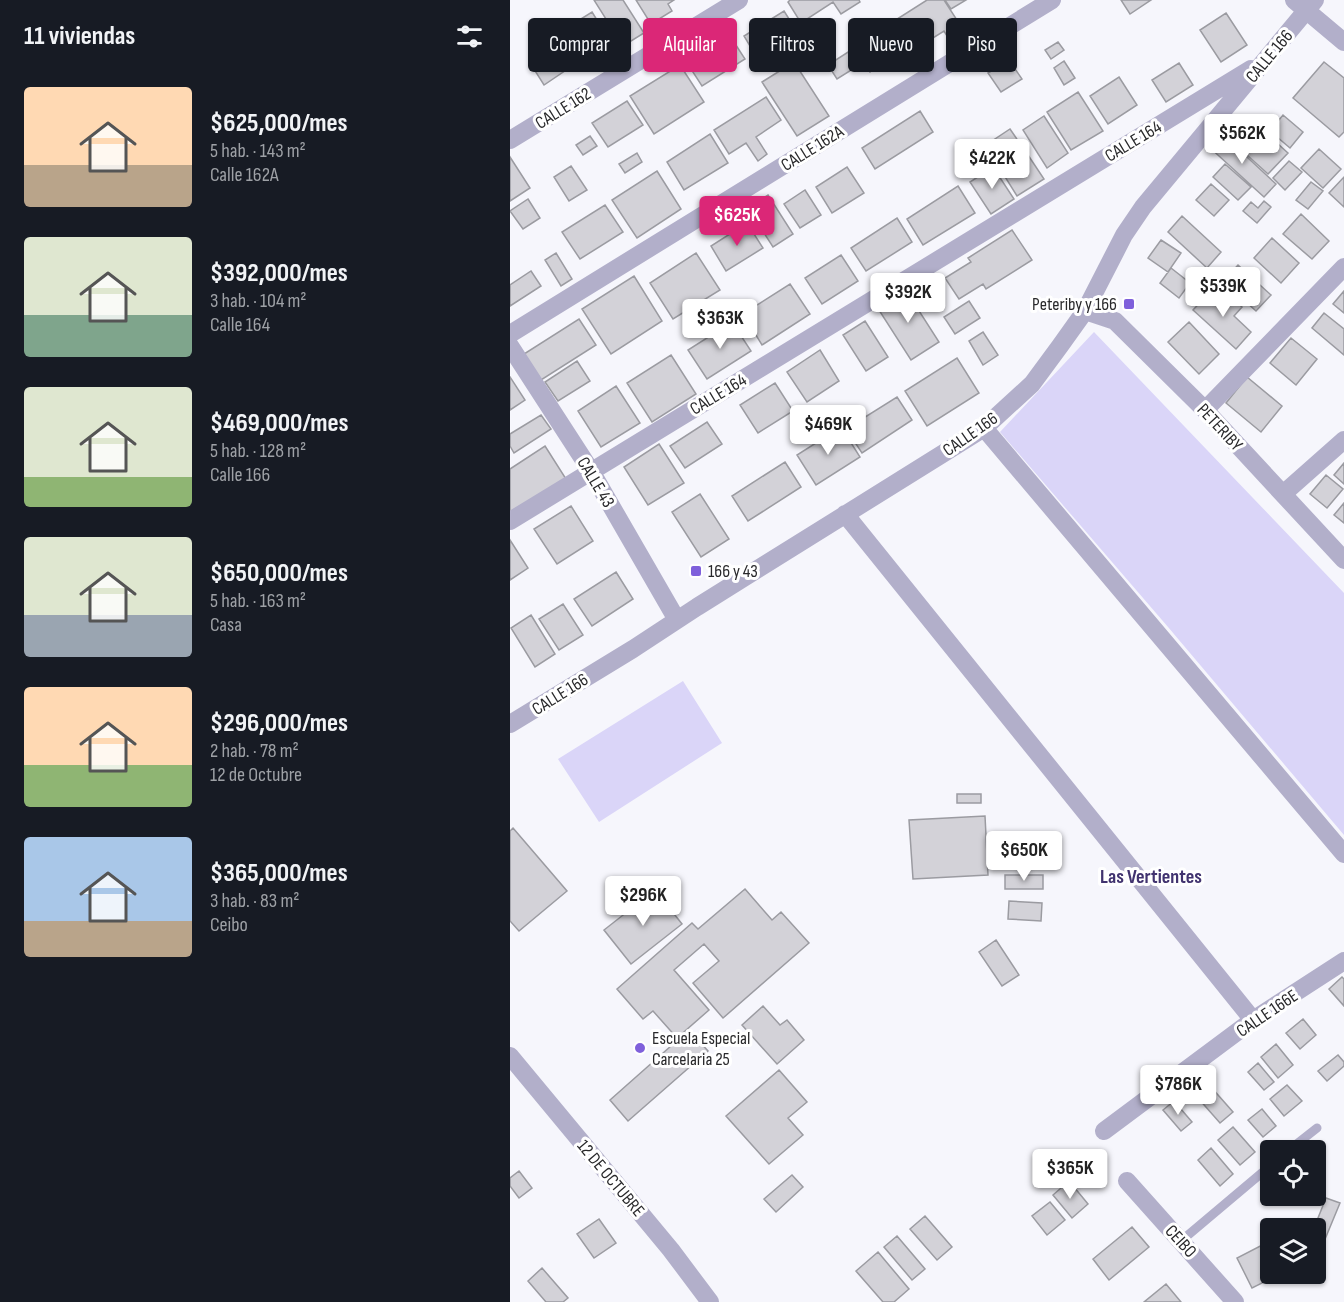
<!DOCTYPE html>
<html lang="es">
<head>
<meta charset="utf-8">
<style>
	body { margin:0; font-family:"Sofia Sans Condensed",sans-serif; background:#242831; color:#f1f3f6; height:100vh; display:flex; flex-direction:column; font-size:22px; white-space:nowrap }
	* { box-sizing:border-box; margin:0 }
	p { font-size:20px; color:#9ea1a6 }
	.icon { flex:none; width:33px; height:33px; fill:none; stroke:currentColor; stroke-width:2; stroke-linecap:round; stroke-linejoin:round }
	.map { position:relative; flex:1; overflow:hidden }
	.side { display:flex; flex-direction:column; background:#171b24; width:510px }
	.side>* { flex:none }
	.hud { position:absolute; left:18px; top:18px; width:570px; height:54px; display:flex; gap:12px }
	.fabs { position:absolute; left:750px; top:1140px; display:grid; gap:12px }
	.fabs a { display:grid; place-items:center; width:66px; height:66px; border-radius:6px; background:#171b24; box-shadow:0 2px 4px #0004; font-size:30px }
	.price { position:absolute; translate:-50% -51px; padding:0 14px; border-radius:6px; background:#fff; color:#222; font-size:20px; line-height:39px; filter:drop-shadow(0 2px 3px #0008) }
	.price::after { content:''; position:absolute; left:50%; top:36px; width:18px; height:14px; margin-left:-9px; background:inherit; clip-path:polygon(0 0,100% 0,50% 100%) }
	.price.on { background:#db2777; color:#fff }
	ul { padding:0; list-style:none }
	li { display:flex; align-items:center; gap:18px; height:150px; padding:0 24px }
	li span { display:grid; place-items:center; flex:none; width:168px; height:120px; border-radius:6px; color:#555 }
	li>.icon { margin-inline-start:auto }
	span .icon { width:72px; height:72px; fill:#fffc; stroke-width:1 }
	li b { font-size:26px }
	h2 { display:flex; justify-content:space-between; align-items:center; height:72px; padding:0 24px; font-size:26px }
	.tag { padding:0 21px; border-radius:6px; background:#171b24; box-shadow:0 2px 4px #0004; font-size:21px; line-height:54px }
	.tag.on { background:#db2777; color:#fff }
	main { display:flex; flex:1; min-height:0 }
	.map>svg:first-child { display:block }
</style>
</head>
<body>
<main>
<section class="side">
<h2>11 viviendas<svg class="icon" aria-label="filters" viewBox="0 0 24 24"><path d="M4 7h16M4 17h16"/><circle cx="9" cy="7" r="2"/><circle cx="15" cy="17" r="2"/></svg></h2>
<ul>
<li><span style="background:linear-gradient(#ffd9b3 65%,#b9a48a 0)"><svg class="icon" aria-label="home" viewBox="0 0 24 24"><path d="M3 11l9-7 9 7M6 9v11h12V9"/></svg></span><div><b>$625,000/mes</b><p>5 hab. · 143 m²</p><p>Calle 162A</p></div></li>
<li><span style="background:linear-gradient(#dfe7d0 65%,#7fa58c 0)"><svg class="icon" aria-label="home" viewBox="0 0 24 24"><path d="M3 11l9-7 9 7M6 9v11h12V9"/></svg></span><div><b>$392,000/mes</b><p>3 hab. · 104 m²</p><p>Calle 164</p></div></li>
<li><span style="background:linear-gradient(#dfe7d0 75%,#8fb573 0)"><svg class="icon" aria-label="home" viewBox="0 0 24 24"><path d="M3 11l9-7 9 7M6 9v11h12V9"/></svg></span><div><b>$469,000/mes</b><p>5 hab. · 128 m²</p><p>Calle 166</p></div></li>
<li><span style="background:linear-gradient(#dfe7d0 65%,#9aa5b1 0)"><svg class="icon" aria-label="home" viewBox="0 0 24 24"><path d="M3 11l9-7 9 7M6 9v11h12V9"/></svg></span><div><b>$650,000/mes</b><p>5 hab. · 163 m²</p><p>Casa</p></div></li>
<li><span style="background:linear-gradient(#ffd9b3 65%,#8fb573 0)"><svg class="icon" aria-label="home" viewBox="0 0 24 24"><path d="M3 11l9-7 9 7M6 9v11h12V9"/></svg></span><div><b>$296,000/mes</b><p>2 hab. · 78 m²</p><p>12 de Octubre</p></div></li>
<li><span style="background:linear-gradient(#a9c7e8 70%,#b9a48a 0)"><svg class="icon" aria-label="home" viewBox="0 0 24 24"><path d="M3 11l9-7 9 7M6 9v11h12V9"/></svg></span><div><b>$365,000/mes</b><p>3 hab. · 83 m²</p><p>Ceibo</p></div></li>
</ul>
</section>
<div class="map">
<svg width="834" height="1302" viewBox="0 0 834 1302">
	<rect width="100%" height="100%" fill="#f6f6fc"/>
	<!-- green -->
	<path fill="#dad5f8" d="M584,332L834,593V835L658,627L490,432Z
		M173,681L212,743L89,822L48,759Z"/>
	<!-- building -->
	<path fill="#d3d2d8" stroke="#9b9ba1" stroke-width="1.5" d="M84,0H113L134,33L113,46Z
		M126,0H164L158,4L162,11L141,24Z
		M280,0H349L350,2L331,14L323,2L291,23L278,2Z
		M417,0H434L456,34L442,44L434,31L402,51L391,35L382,42L373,28Z
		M435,0H456L441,9Z
		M611,0H641L620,14Z
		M274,11L286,30L246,56L234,36Z
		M82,12L100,41L85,50L66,22Z
		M716,13L737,45L711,62L690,30Z
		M369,32L384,56L360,72L354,62L327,79L318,65Z
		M222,39L235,59L192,86L179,66Z
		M548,42L554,50L541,59L535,50Z
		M54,46L65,64L34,85L22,66Z
		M499,60L512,79L491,92L478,73Z
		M554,61L565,78L554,85L544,68Z
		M284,62L319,116L287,136L252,82Z
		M814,62L834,78V132L829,137L783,98Z
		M669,63L683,85L656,102L642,80Z
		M170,65L194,102L144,134L120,96Z
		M609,77L627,105L598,124L580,96Z
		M568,92L593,131L561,150L537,112Z
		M256,97L271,120L246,137L257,154L248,161L236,143L219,154L204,130Z
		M117,101L133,125L98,147L82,123Z
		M410,111L423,132L365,169L352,148Z
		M773,115L793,132L780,148L760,131Z
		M534,116L558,153L537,168L513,130Z
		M746,124L778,153L758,174L726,145Z
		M500,129L513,148L491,162L479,143Z
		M710,132L766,184L754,197L698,146Z
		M200,134L218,163L174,190L157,162Z
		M80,136L87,146L73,155L66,145Z
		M809,149L831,169L813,188L791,168Z
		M127,153L132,162L115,173L109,164Z
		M518,155L534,179L507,196L492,172Z
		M0,157L20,188L0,201Z
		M779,161L792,172L775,190L763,178Z
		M715,164L741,187L728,200L703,177Z
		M61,166L77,190L59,201L44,177Z
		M337,167L354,193L322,213L306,187Z
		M483,167L504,199L481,214L460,182Z
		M147,171L171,209L127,238L102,200Z
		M834,177V207L819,193Z
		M801,182L813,191L798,209L786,200Z
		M701,184L719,200L704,216L686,200Z
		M448,186L465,213L413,245L397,219Z
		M295,190L311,215L290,228L274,204Z
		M258,195L283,234L263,247L238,208Z
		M18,199L30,218L13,229L0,211Z
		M754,201L761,207L747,223L733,211L741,202L748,208Z
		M95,205L113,232L70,259L52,232Z
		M791,214L819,241L802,259L773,234Z
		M672,216L711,252L697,268L658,232Z
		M387,218L402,242L356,271L341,248Z
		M237,223L253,248L216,271L201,246Z
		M502,230L522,260L476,289L473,284L449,299L435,278L461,262L458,258Z
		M762,238L789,263L771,283L744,258Z
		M651,240L671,253L658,272L638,258Z
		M46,253L62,279L51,286L35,260Z
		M186,253L210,290L163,319L140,283Z
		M331,255L348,281L312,304L295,278Z
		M728,265L761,295L746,311L713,281Z
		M661,268L680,283L669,298L650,283Z
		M21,271L31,286L0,306V285Z
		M124,276L152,321L101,354L72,309Z
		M280,284L300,314L252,345L233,314Z
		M395,289L429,342L401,360L367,307Z
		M834,291V313L823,304Z
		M699,293L708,301L716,293L732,307L724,316L741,332L726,349L683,310Z
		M459,301L470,318L445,334L434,317Z
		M814,313L834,329V355L802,328Z
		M69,319L86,345L31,380L14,354Z
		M355,321L378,357L356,371L333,335Z
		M222,322L241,351L197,379L178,350Z
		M679,322L709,354L689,374L658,342Z
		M473,332L488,355L473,365L459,341Z
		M781,338L807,359L786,385L760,363Z
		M310,350L329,381L297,402L277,372Z
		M161,355L186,394L142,422L117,383Z
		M447,358L469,393L417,426L395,391Z
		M67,361L80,381L48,401L35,382Z
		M0,377L15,400L0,410Z
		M737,377L772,406L751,432L716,403Z
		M265,383L283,411L248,433L230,405Z
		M106,386L130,423L91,447L68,411Z
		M387,397L402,420L352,453L336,429Z
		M31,415L41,429L4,453L0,446V434Z
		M197,422L212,444L175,468L160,446Z
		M331,427L350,457L306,485L287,455Z
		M149,444L174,483L138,505L114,467Z
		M35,446L56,479L0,512V469Z
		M275,462L291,487L238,521L222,496Z
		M834,463V484L824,475Z
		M816,475L833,489L817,508L800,494Z
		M190,494L219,539L191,557L162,512Z
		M834,503V523L824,515Z
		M61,506L83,541L47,564L24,529Z
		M0,540L18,568L0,580Z
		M106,572L123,599L82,626L64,599Z
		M53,604L73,635L49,650L29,619Z
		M21,615L45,654L25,667L1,628Z
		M447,794H471V803H447Z
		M475,816L478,875L403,879L399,820Z
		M3,828L57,891L9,931L0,921V831Z
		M495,875H533V889H495Z
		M235,889L262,920L271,912L299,943L213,1018L183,983L209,961L194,944L164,970L199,1010L167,1038L143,1011L133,1019L107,989L182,923L188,929Z
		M145,890L172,924L121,964L94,930Z
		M499,901L532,903L531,921L498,919Z
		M486,940L509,975L492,986L469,952Z
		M832,977L834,979V1006L819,989Z
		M253,1006L270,1025L277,1020L294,1040L267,1064L232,1025Z
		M793,1019L806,1035L790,1049L776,1033Z
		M179,1030L198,1051L118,1121L100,1100Z
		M766,1044L783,1065L768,1078L751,1057Z
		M828,1055L834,1062V1066L817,1081L808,1071Z
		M748,1063L764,1082L754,1090L738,1072Z
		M269,1070L297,1102L278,1118L293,1135L259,1164L216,1116Z
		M777,1085L792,1101L774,1116L760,1099Z
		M701,1087L723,1112L710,1123L688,1098Z
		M664,1101L682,1122L671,1131L653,1110Z
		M752,1109L766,1126L753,1137L738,1120Z
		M723,1127L745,1152L730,1165L708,1140Z
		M701,1148L723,1174L710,1186L688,1160Z
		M9,1171L22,1188L9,1198L0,1186V1178Z
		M282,1175L293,1187L266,1212L254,1199Z
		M559,1181L578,1204L562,1218L543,1195Z
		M816,1198L830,1203L813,1244L806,1241V1228H804Z
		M540,1202L555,1220L537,1235L522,1216Z
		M415,1216L442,1247L427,1260L400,1229Z
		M89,1219L106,1243L84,1258L67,1234Z
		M622,1227L639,1247L599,1280L583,1259Z
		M387,1236L415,1269L402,1280L374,1247Z
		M760,1241V1274H770L742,1288L727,1258Z
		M368,1252L399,1289L384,1302H373L346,1271Z
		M32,1268L58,1298L53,1302H36L18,1281Z
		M656,1284L671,1302H634Z"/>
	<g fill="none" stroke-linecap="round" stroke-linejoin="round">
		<!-- service -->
		<path stroke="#b2afca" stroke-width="9" d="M779,1150L807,1128
			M671,1241L760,1166"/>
		<!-- minor -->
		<path stroke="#b2afca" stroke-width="18" d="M784,0L834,42
			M0,140L229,0
			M575,311L605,321L695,410L834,560
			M0,334L542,0
			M0,346L81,471L167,620
			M695,410L834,267
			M474,428L834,854
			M773,494L834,440
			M335,514L743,1020
			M0,521L741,69
			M0,724L123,649L187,607L474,428L522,384L550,346L575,311L614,235L633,207L805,0
			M0,1056L161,1250L200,1302
			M594,1131L743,1020L834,961
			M617,1181L725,1302"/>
	</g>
	<!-- markers -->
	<g fill="#7f60db" stroke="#fff" stroke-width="2">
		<rect x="613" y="298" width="12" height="12" rx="3"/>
		<rect x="180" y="565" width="12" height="12" rx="3"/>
		<circle cx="130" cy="1048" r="6"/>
	</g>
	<g text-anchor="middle" stroke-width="6" stroke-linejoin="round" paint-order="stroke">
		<!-- street labels -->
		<g font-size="18" fill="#29292b" stroke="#fff">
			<text transform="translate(759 56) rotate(-50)" y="6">CALLE 166</text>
			<text transform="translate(53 108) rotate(-32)" y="6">CALLE 162</text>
			<text transform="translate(623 141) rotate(-31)" y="6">CALLE 164</text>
			<text transform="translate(302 148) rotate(-32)" y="6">CALLE 162A</text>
			<text transform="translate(208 394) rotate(-31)" y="6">CALLE 164</text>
			<text transform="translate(710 427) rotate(47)" y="6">PETERIBY</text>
			<text transform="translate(460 434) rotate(-35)" y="6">CALLE 166</text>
			<text transform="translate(86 482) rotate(59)" y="6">CALLE 43</text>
			<text transform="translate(50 694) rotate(-32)" y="6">CALLE 166</text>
			<text transform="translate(757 1013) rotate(-34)" y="6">CALLE 166E</text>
			<text transform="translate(101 1178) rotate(50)" y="6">12 DE OCTUBRE</text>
			<text transform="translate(671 1241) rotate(48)" y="6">CEIBO</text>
		</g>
		<!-- poi labels -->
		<g font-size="18" fill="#29292b" stroke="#fff" text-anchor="start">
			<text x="607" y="310" text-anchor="end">Peteriby y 166</text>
			<text x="198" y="577">166 y 43</text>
			<text x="142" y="1044">Escuela Especial<tspan x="142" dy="21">Carcelaria 25</tspan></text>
		</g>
		<!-- neighbourhood labels -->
		<g font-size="20" font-weight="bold" fill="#41336f" stroke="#fff">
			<text x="641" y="883">Las Vertientes</text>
		</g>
	</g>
</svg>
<div class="fabs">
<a><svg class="icon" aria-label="locate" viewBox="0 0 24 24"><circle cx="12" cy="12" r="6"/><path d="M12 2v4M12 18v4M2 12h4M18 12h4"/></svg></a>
<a><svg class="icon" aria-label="layers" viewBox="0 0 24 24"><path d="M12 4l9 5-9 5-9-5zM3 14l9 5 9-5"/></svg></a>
</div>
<b class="price" style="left:732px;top:165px">$562K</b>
<b class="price" style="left:482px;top:190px">$422K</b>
<b class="price on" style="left:227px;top:247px">$625K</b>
<b class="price" style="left:713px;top:318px">$539K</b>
<b class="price" style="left:398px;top:324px">$392K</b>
<b class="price" style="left:210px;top:350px">$363K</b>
<b class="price" style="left:318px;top:456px">$469K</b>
<b class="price" style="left:514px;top:882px">$650K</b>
<b class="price" style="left:133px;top:927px">$296K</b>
<b class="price" style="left:668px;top:1116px">$786K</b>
<b class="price" style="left:560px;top:1200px">$365K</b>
<div class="hud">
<a class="tag">Comprar</a>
<a class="tag on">Alquilar</a>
<a class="tag">Filtros</a>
<a class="tag">Nuevo</a>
<a class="tag">Piso</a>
</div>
</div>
</main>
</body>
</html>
